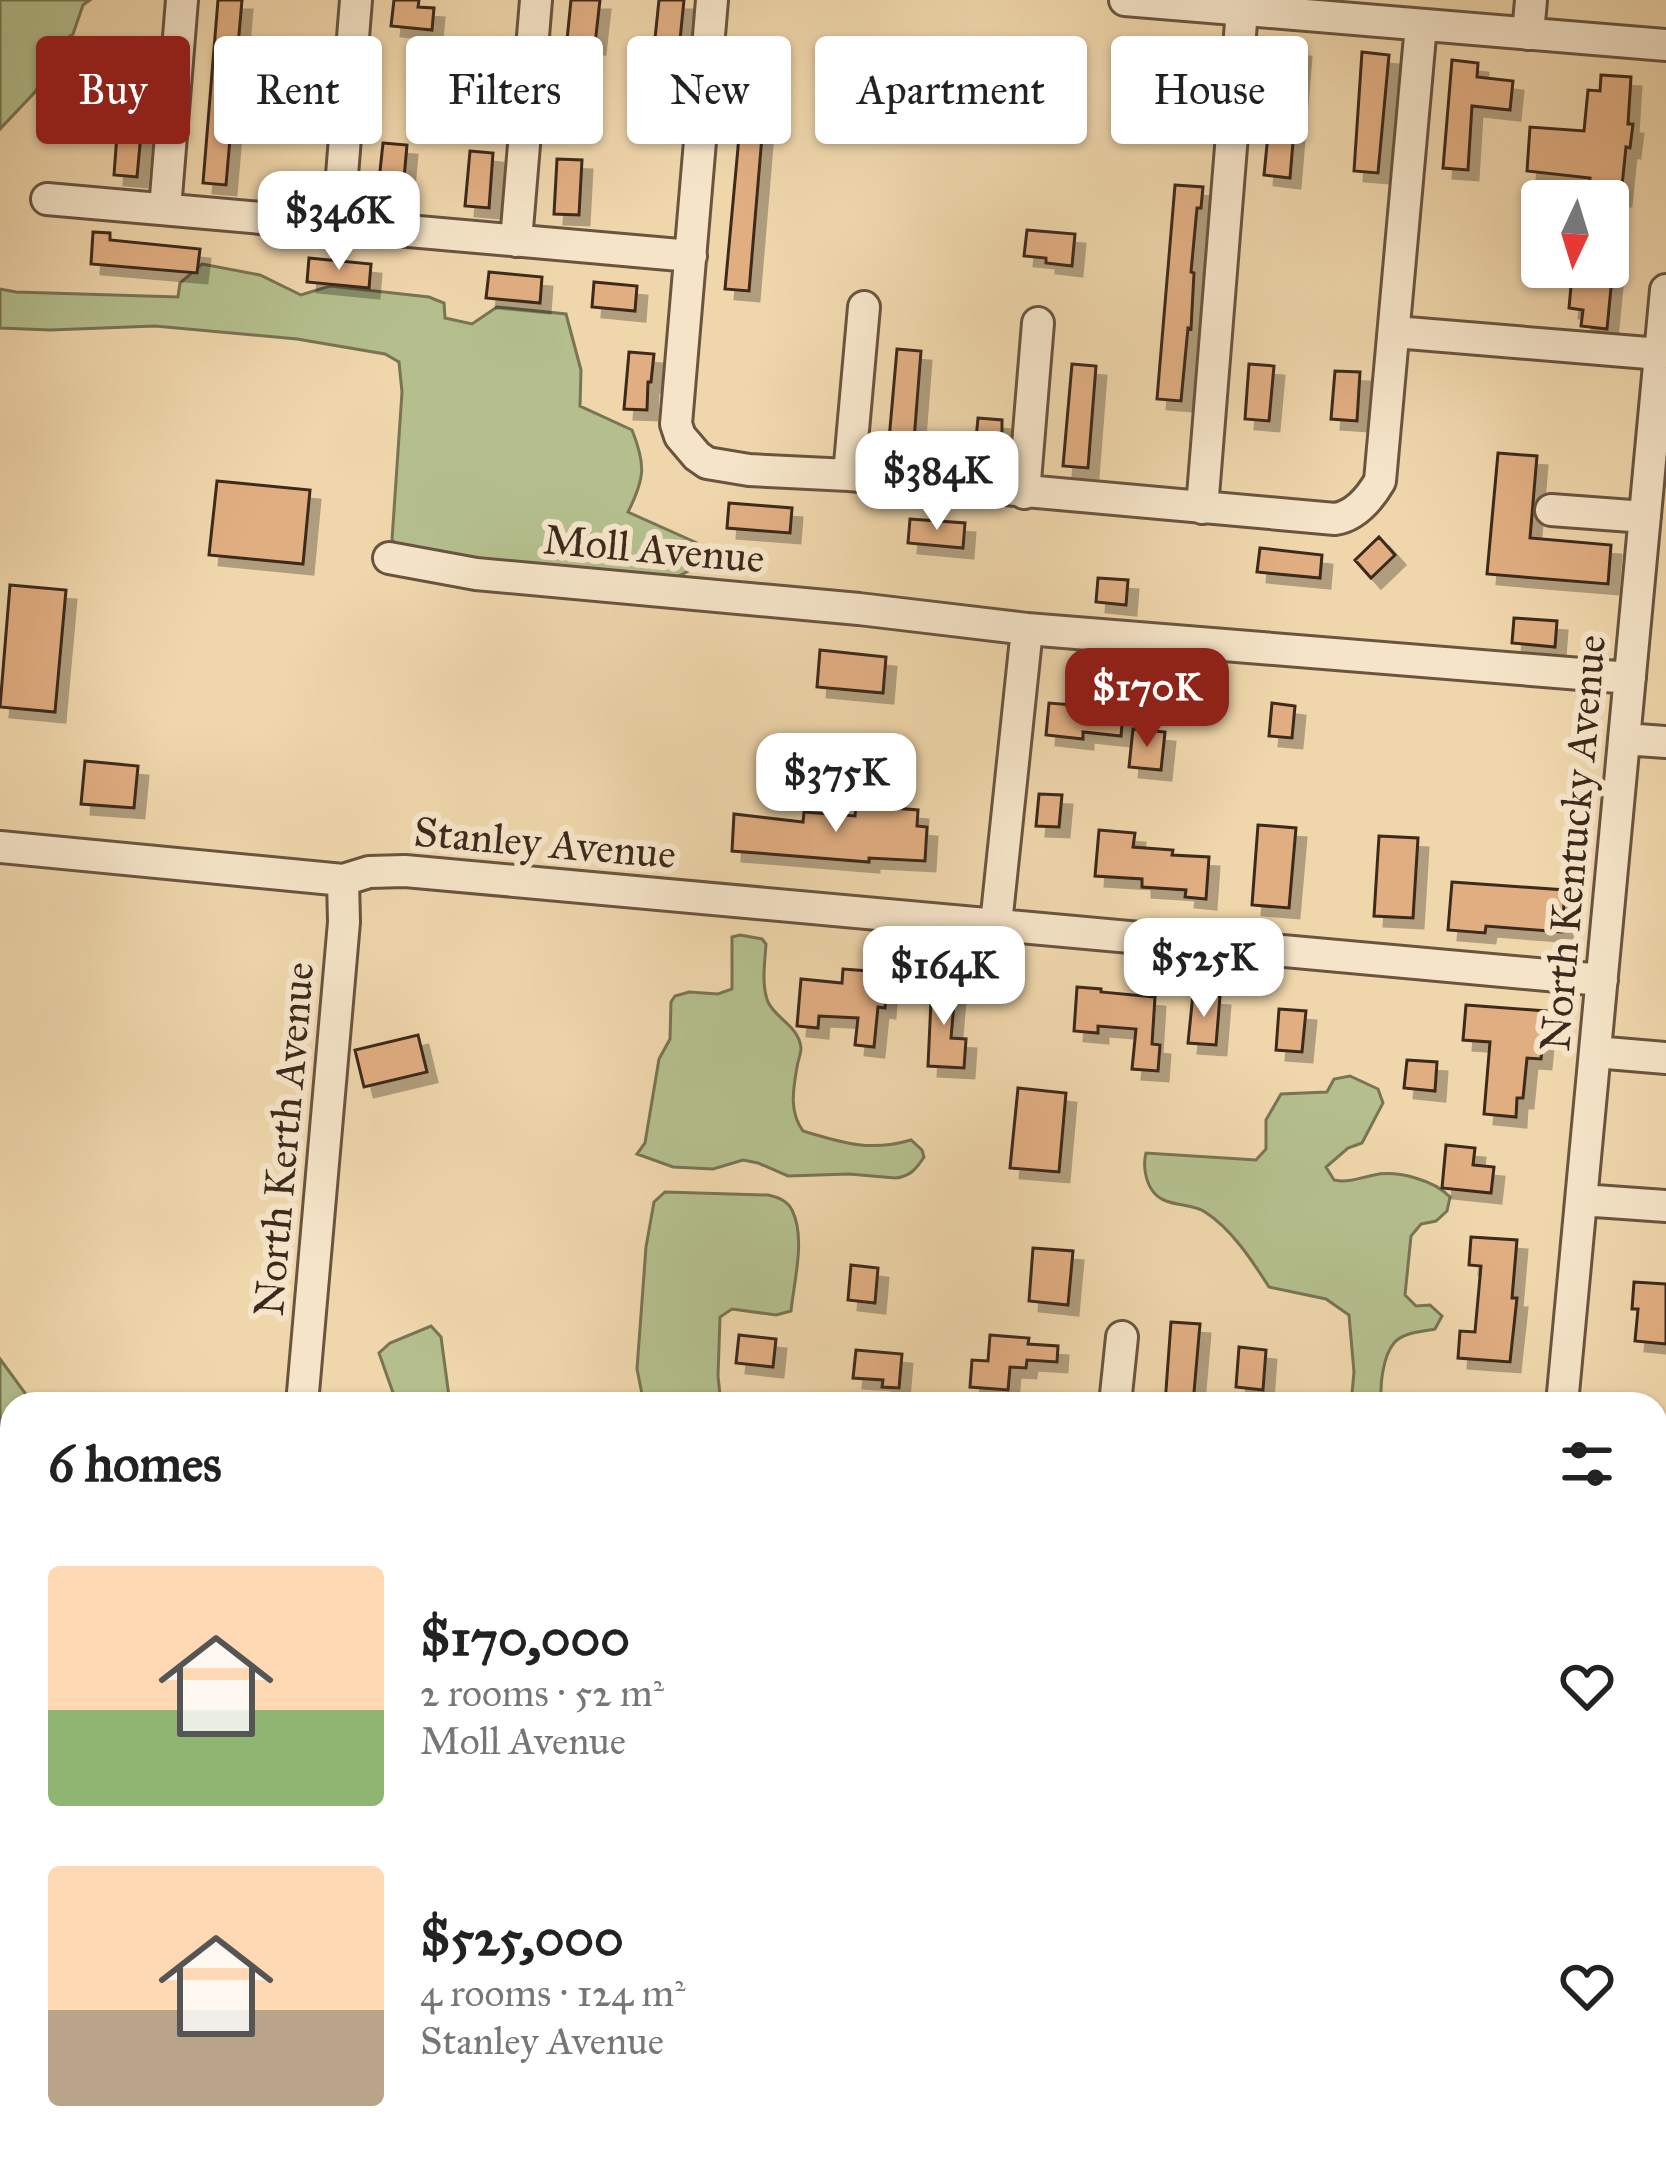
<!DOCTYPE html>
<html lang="en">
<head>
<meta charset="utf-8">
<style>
	body { margin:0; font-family:"IM FELL Great Primer",serif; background:#f2f2f2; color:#222; height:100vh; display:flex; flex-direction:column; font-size:45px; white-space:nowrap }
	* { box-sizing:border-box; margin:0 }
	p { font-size:39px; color:#767676 }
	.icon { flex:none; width:66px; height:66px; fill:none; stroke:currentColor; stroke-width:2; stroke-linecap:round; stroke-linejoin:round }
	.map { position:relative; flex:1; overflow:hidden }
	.drawer { position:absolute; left:0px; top:1392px; width:1668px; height:771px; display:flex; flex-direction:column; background:#fff; border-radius:36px 36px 0 0; box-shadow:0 3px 9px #0004 }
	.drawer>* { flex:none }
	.hud { position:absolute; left:36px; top:36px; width:1596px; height:108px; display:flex; gap:24px }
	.needle { width:78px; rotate:184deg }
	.buttons { position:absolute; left:1521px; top:180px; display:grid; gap:24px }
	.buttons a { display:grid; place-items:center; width:108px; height:108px; border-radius:12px; background:#fff; box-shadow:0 3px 9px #0004; font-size:60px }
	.price { position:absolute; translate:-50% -102px; padding:0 27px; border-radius:24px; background:#fff; color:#222; font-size:39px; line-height:78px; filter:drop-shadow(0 3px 6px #0008) }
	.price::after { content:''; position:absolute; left:50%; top:72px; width:36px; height:27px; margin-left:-18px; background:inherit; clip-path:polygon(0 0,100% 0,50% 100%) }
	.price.on { background:#8f2418; color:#fff }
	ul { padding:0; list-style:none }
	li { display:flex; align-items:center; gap:36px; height:300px; padding:0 48px }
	li span { display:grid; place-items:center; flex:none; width:336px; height:240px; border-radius:12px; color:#555 }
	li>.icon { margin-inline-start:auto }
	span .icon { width:144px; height:144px; fill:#fffc; stroke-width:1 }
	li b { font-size:51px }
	h2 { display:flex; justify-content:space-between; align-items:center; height:144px; padding:0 48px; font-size:51px }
	.tag { padding:0 42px; border-radius:12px; background:#fff; box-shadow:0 3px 9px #0004; font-size:42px; line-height:108px }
	.tag.on { background:#8f2418; color:#fff }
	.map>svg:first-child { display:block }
</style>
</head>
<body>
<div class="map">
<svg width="1666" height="2161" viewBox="0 0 1666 2161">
	<defs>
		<filter id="shadow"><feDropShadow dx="10" dy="10" stdDeviation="0" flood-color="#0004"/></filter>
	</defs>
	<rect width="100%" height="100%" fill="#efd6ab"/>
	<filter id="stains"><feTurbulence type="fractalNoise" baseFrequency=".00167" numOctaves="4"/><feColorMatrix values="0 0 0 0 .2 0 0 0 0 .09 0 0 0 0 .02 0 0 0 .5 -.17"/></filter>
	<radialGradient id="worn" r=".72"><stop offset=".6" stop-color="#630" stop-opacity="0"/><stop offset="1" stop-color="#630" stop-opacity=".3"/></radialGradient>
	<!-- green -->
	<path fill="#b4bf8d" stroke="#787454" stroke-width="3" d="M0,0H90L83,5L73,34L48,52L51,66L35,92L0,129Z
		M202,264L260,275L301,295L330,286L429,297L444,303L445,318L472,324L497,307L566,314L581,370L580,406L632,430C646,465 645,478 628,512L697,543L701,557L692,569L664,584L403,550L392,540L402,392L399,362L385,354L297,339L155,326L50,330L0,328V289L16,292L178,297L180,283Z
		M740,935L762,939L766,944C765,962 761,984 768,1002C776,1019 799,1026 801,1048C801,1054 798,1060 797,1067C793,1090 789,1112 803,1131C843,1143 870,1152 911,1140L922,1150L924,1157C917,1168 910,1177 895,1178L849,1174L788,1176L758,1163L743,1160L713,1169L673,1167L637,1154L645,1143L659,1059L670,1039L671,1002L675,996L689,992L718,994L732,989V937Z
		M1350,1076L1378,1089L1383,1103L1362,1143L1348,1148L1326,1167L1334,1180C1350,1183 1358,1178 1374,1175C1397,1170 1434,1180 1450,1197L1447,1211L1436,1221L1421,1224L1411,1236L1405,1295L1416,1306L1430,1305L1442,1316L1435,1329C1422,1332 1403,1332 1394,1343C1383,1356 1379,1387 1382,1404H1351L1354,1372L1349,1315L1326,1299L1269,1287C1253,1262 1232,1229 1205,1212C1190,1202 1163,1208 1152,1190C1145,1180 1143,1164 1146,1153L1256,1160L1266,1149V1120L1281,1094L1327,1092L1334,1079Z
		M665,1192L768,1195C777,1197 787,1200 792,1210C806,1238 794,1281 791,1311L776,1315L732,1309L720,1317L718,1376L721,1404H644L637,1369L646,1247L654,1202Z
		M431,1326L441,1337L450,1404H397L379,1353L390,1343Z
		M0,1359L33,1404H12V1560L0,1511Z
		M0,1733L12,1753V2151H747L782,2161H0Z"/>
	<!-- water -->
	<path fill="#9abaa5" stroke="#75806e" stroke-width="3" d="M0,1511L12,1560V1753L0,1733Z
		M747,2151H955L979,2161H782Z"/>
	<!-- building -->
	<path fill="#e1ae82" stroke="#3d291c" stroke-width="3" filter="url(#shadow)" d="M218,0H242L226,185L203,183Z
		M394,0H419L418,7L434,8L432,30L391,26Z
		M571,0H600L595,44L567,40Z
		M659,0H684L679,50L654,48Z
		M1187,38L1212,40L1209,77L1176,74V82L1158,81L1161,56L1186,58Z
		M1277,45L1301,47L1290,178L1264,175Z
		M1362,52L1389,55L1378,173L1354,171Z
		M1452,60L1478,63L1477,77L1513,81L1510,110L1472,106L1468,170L1443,168Z
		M743,63L768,65L749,291L725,289L738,148Z
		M566,72L591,74L586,129L561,127Z
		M1601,75L1631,77L1628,124H1633L1630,148L1626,147L1621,196L1588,193L1590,178L1527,171L1530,127L1584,131L1588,90L1600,91Z
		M825,95L849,96L847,128L823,126Z
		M118,121L142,123L137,177L114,175Z
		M383,143L407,145L402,201L377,199Z
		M470,151L493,153L489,208L465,206Z
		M557,159L582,160L579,215L554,214Z
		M1175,185L1203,187L1201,208H1197L1191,272L1194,273L1191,329L1188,328L1181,401L1157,399Z
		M1027,230L1075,234L1072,266L1046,263V258L1024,256Z
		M93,232L110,233V240L200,249L197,273L91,264Z
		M309,258L371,264L369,288L307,282Z
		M1579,267H1613L1607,329L1581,326L1583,310L1569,308L1571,286H1577Z
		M489,272L542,277L540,303L486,298Z
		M594,282L637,286L635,311L592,307Z
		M897,349L921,351L913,453L888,451Z
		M629,352L654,354L651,382H648L647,410L624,409Z
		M1072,364L1096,366L1088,468L1063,466Z
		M1249,364L1274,366L1269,421L1245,419Z
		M1335,371L1360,372L1357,421L1331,419Z
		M978,418L1002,420V462L974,459Z
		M1498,453L1537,456L1530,538L1611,545L1608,584L1487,574Z
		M217,481L310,490L303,564L209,555Z
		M729,503L792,508L790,533L727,528Z
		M910,519L965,523L963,548L908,543Z
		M1379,537L1395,555L1371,578L1355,560Z
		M1260,548L1322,555L1320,578L1257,572Z
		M1098,578L1128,580L1126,605L1096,602Z
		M10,585L66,590L55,712L0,707Z
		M1514,618L1557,621L1555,647L1512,643Z
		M820,650L886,657L883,693L817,687Z
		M1090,656L1128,659L1121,736L1083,732V739L1046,735L1049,703L1085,706Z
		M1272,703L1295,706L1292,738L1269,736Z
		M1133,729L1165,732L1161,770L1129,767Z
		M85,761L138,766L134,808L81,804Z
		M1039,794L1062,795L1059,827L1036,826Z
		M856,805L918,810L917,826L927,827L925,861L869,858V862L732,851L734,814L803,822L804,812L855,816Z
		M1258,825L1296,828L1289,908L1252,905Z
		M1099,830L1135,833L1133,847L1173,850L1172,855L1209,857L1206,899L1185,897L1186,890L1142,887V879L1095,876Z
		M1379,836L1418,838L1413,918L1374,916Z
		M1452,882L1565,890L1562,932L1486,926L1485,933L1448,930Z
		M843,969L868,971V979L887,981L885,1008L878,1007L874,1047L855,1045L858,1018L819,1016L818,1028L797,1026L801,979L842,983Z
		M932,979L956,981L951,1038L966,1039L964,1068L928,1066Z
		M1077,987L1101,989V992L1155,997L1152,1044L1160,1045L1158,1071L1132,1069L1136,1029L1098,1026V1033L1074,1031Z
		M1193,994L1220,996L1216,1045L1188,1043Z
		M1466,1005L1546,1011L1541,1059L1527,1058L1523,1098H1517L1516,1117L1484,1114L1490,1042L1463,1040Z
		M1279,1009L1306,1011L1302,1052L1276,1050Z
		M418,1035L427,1072L364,1087L355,1050Z
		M1407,1060L1437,1062L1435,1091L1404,1088Z
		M1018,1088L1066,1093L1059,1172L1010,1168Z
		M1446,1145L1475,1148L1473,1165L1494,1167L1491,1193L1442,1188Z
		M1471,1237L1517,1240L1512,1298H1517L1510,1362L1458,1358L1460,1331L1475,1332L1481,1266L1469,1265Z
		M1033,1248L1073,1251L1068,1305L1029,1301Z
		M851,1265L878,1268L875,1303L848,1300Z
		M1634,1282L1666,1284V1344L1635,1341L1638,1309H1632Z
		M1171,1322L1200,1324L1193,1404H1165Z
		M739,1335L776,1339L773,1367L736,1363Z
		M990,1335L1029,1338L1028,1344L1058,1346L1057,1362L1027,1360L1026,1368L1010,1367L1008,1390L970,1387L972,1360L988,1361Z
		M1239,1347L1266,1350L1263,1390L1236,1387Z
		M856,1350L902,1354L899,1388L882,1387L883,1380L853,1378Z"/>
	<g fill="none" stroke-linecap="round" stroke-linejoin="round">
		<defs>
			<path id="minor" d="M712,0L676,424L680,436L697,456L707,463L749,470L849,475L1335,519C1355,516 1370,498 1380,481L1421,25
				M1125,0L1666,45
				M1528,34L1531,0
				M47,199L691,256
				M165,209L182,0
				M338,225L356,0
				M516,241L536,0
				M1395,332L1660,354
				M849,475L864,307
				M1024,493L1038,323
				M1202,508L1242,10
				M1551,510L1645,517
				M389,558L476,574L859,609L1027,629L1630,678
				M1624,739L1666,742
				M0,847L343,880L369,872L405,871L1602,980
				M996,924L1027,629
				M1595,1052L1666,1058
				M1581,1200L1666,1206
				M302,1404L344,922L343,880
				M1115,1404L1122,1337
				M1562,1404L1666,290
				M1656,1513L1666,1514
				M1656,1934L1666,1862
				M1656,2102L1666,2103
				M1104,2151L1123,2161
				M1493,2161L1494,2151"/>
		</defs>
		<!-- minor casing -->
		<use href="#minor" stroke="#6a5440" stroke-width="36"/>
		<!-- minor -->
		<use href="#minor" stroke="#f5e4c8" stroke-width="30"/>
	</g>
	<g text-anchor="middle" stroke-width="12" stroke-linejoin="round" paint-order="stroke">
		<!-- street labels -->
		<g font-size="42" fill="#3d291c" stroke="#f5e4c8">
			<text transform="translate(654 548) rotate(5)" y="15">Moll Avenue</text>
			<text transform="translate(545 842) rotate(5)" y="15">Stanley Avenue</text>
			<text transform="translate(1572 843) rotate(-85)" y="15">North Kentucky Avenue</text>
			<text transform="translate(283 1139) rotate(-85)" y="15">North Kerth Avenue</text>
		</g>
	</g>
	<rect width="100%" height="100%" filter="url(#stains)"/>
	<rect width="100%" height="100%" fill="url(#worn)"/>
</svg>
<div class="buttons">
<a><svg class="needle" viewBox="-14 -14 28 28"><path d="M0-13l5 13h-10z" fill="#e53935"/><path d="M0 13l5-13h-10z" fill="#767676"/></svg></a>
</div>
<b class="price" style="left:339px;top:273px">$346K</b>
<b class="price" style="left:937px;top:533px">$384K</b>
<b class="price on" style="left:1147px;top:750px">$170K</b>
<b class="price" style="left:836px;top:835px">$375K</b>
<b class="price" style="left:1204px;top:1020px">$525K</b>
<b class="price" style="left:944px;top:1028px">$164K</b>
<div class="hud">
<a class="tag on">Buy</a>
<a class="tag">Rent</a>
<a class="tag">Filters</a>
<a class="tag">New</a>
<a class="tag">Apartment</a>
<a class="tag">House</a>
</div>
<section class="drawer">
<h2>6 homes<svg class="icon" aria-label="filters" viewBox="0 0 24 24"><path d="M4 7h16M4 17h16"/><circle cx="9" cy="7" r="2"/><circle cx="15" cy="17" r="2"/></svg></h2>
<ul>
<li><span style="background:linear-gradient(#ffd9b3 60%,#8fb573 0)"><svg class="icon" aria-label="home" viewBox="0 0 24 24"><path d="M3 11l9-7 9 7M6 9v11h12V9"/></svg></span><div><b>$170,000</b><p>2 rooms · 52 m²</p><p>Moll Avenue</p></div><svg class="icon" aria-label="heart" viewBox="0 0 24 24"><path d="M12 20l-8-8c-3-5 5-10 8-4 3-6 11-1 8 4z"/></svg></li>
<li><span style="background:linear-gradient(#ffd9b3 60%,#b9a48a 0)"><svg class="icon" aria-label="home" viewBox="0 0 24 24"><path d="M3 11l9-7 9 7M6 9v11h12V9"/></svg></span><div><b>$525,000</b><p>4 rooms · 124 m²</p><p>Stanley Avenue</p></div><svg class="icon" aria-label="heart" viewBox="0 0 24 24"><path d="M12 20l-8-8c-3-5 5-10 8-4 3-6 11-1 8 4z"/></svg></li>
</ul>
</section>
</div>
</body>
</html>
